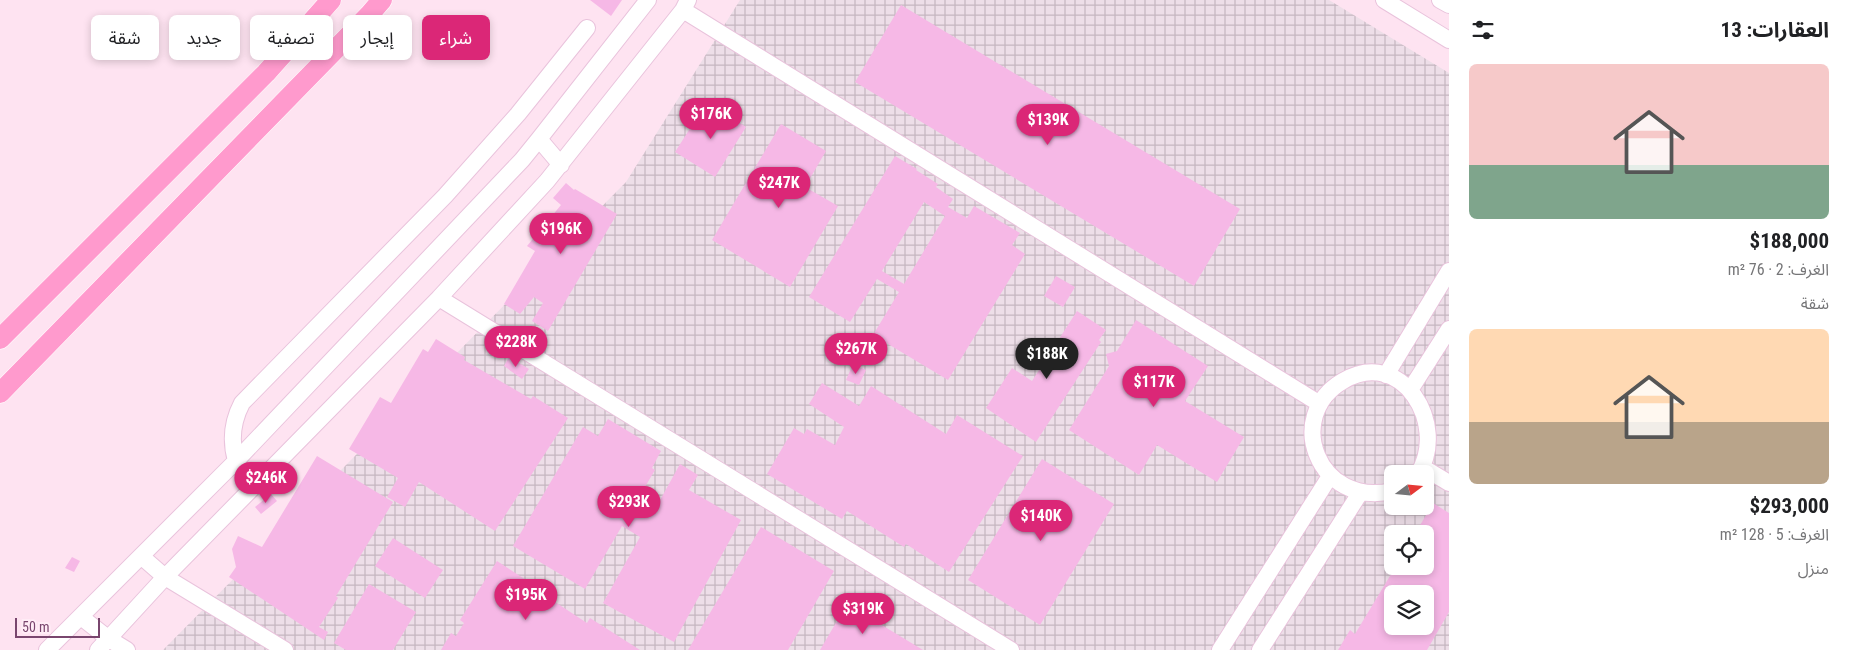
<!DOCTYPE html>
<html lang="ar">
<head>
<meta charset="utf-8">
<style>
	body { margin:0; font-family:"Roboto Condensed","Noto Sans Arabic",sans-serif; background:#f2f2f2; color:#202124; direction:rtl; height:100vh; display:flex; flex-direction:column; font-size:19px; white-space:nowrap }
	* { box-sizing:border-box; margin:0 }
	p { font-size:16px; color:#757577 }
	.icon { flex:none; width:28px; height:28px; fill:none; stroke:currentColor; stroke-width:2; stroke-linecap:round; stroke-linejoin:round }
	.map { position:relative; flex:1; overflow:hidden; direction:ltr }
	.details { display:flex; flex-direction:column; background:#fff; width:400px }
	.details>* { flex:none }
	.guide { position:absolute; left:15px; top:15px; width:475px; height:45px; direction:rtl; display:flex; gap:10px }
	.needle { width:32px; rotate:74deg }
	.tools { position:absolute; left:1384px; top:465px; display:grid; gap:10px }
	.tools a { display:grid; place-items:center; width:50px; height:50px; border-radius:8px; background:#fff; box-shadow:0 2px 8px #0003; font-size:25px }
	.scale { position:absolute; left:15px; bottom:12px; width:85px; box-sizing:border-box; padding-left:5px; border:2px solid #79466e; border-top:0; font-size:14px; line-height:18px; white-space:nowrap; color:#79466e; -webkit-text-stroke:4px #ffecf6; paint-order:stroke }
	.price { position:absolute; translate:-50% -42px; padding:0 11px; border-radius:18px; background:#db2777; color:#fff; font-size:16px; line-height:32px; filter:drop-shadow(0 1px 2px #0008) }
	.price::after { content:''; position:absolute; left:50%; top:30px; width:15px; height:11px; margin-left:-8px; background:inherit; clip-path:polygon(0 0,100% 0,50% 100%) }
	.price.active { background:#222; color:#fff }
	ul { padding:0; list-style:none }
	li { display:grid; align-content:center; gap:10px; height:265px; padding:0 20px }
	li span { display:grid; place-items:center; height:155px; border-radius:8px; color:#555 }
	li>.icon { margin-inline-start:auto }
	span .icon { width:90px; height:90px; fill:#fffc; stroke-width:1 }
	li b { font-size:21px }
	h2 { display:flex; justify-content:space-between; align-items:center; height:60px; padding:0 20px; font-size:21px }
	.tag { padding:0 18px; border-radius:8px; background:#fff; box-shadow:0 2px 8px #0003; font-size:18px; line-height:45px }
	.tag.active { background:#db2777; color:#fff }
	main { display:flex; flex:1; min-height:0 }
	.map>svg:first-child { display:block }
</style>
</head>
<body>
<main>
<section class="details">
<h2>العقارات: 13<svg class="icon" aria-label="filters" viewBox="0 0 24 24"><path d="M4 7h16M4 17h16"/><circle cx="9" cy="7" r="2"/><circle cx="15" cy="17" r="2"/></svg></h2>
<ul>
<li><span style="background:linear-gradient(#f6c9c9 65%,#7fa58c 0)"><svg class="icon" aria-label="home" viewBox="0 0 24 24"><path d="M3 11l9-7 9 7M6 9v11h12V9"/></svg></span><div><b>$188,000</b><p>الغرف: 2 · 76 m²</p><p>شقة</p></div></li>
<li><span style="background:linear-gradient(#ffd9b3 60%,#b9a48a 0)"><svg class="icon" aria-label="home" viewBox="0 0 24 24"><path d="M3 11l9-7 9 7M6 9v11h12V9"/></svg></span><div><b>$293,000</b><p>الغرف: 5 · 128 m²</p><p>منزل</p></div></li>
</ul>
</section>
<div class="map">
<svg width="1449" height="650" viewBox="0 0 1449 650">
	<defs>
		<pattern id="industrial-grid" width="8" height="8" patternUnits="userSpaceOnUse" patternTransform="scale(1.25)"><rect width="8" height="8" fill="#eddee8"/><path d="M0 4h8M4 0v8" fill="none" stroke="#c5b6c0"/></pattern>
	</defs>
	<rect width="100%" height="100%" fill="#fee3f1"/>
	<!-- industrial -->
	<path fill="url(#industrial-grid)" fill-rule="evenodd" d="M740,0H1329L1449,73V650H163L626,182ZM1392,474H1425V506H1392ZM1392,534H1425V566H1392ZM1392,594H1425V626H1392Z"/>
	<!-- building -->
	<path fill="#f6b8e6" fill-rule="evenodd" d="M590,0H622L611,16Z
		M901,5L1240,209L1194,286L855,82Z
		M707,102L746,127L715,177L675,152Z
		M781,124L826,151L805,187L838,206L790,287L712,240Z
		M895,156L917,169L916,170L938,184L936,187L953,199L948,207L967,218L974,206L1020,233L1012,245L1025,254L948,380L873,335L899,292L877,279L850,322L809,297ZM924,202L945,216L904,284L882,271Z
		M566,183L574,190L575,189L617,214L548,331L532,321L543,303L534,297L520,314L504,304L535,251L527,246L561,205L553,198Z
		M1056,276L1075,287L1063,307L1044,296Z
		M1077,311L1106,330L1099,340L1101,342L1036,442L986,408L1012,368L1032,381Z
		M1136,320L1208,366L1185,401L1244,437L1217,482L1157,445L1139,475L1069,430L1109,366L1106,354L1117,351Z
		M436,339L465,357L464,360L531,399L533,396L568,418L495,531L419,482L405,507L387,497L398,478L349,449L380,397L391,403L423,349L428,352Z
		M509,357L529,369L522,379L504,366Z
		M853,364L866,370L859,385L846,380Z
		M822,383L859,406L871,386L946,434L957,415L1023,456L949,572L906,544L904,547L847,511L842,519L767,474L794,428L804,434L807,429L835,445L844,427L809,404Z
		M608,419L661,451L652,468L655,470L642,492L659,502L680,464L698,475L689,490L741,520L674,642L603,603L640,537L622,526L585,589L513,546L583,427L598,436Z
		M317,456L393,502L336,596L338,598L319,627L328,632L324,640L229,577L236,567L232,549L238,536L262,547Z
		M1042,459L1114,504L1040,625L968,580Z
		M271,494L277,501L261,514L255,507Z
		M1433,503L1449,513V612L1427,650H1338L1350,630L1355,634L1396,566H1425V534H1415ZM1392,594H1425V626H1392Z
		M761,527L834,571L788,650H688Z
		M393,538L443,570L425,598L375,566Z
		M72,557L80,561L74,572L65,568Z
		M497,561L551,596L549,598L587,623L590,618L640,650H441L451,633L456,636L464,623L460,620Z
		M369,584L416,612L393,650H346L334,643Z
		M847,604L923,650H820Z"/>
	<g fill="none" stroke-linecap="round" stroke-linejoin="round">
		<defs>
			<path id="minor" d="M1384,0L1449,40
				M1440,0L1449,5
				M683,10L1320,404
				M539,139L561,165
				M439,298L1011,650
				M1386,375L1449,271
				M1412,387L1449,329
				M236,461C230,440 232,422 242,403L445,196L518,114L587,28
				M1424,468L1449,483
				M1392,491C1318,508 1283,416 1343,381C1402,346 1449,425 1418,474
				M141,556L165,577L285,650
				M81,617L109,639L127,650
				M47,650L236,461L522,160L539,139L648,0
				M98,650L165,577L439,298L547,181L683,10L688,0
				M1220,650L1330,476
				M1260,650L1360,493"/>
			<path id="major" d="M0,339L266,73L331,0
				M0,393L369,15L382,0"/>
		</defs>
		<!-- minor casing -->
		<use href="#minor" stroke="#e9c3dc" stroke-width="18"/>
		<!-- major casing -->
		<use href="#major" stroke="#fff" stroke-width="21"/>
		<!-- minor -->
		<use href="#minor" stroke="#fff" stroke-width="16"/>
		<!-- major -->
		<use href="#major" stroke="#ff9acd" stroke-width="20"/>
	</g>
</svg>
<div class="tools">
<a><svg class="needle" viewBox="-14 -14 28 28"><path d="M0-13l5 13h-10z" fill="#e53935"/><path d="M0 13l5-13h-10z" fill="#757577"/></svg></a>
<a><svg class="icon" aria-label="locate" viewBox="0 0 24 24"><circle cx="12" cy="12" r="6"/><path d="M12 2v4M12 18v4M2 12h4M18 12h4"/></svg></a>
<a><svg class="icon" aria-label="layers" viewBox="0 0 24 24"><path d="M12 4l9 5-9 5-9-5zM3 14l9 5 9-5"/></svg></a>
</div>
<div class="scale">50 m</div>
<b class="price" style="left:711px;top:140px">$176K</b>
<b class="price" style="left:1048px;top:146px">$139K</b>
<b class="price" style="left:779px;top:209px">$247K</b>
<b class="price" style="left:561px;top:255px">$196K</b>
<b class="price" style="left:516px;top:368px">$228K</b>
<b class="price" style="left:856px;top:375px">$267K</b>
<b class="price active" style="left:1047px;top:380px">$188K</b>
<b class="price" style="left:1154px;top:408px">$117K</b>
<b class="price" style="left:266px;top:504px">$246K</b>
<b class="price" style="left:629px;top:528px">$293K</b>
<b class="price" style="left:1041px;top:542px">$140K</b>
<b class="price" style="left:526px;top:621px">$195K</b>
<b class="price" style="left:863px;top:635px">$319K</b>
<div class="guide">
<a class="tag active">شراء</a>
<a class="tag">إيجار</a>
<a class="tag">تصفية</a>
<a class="tag">جديد</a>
<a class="tag">شقة</a>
</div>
</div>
</main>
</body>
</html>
